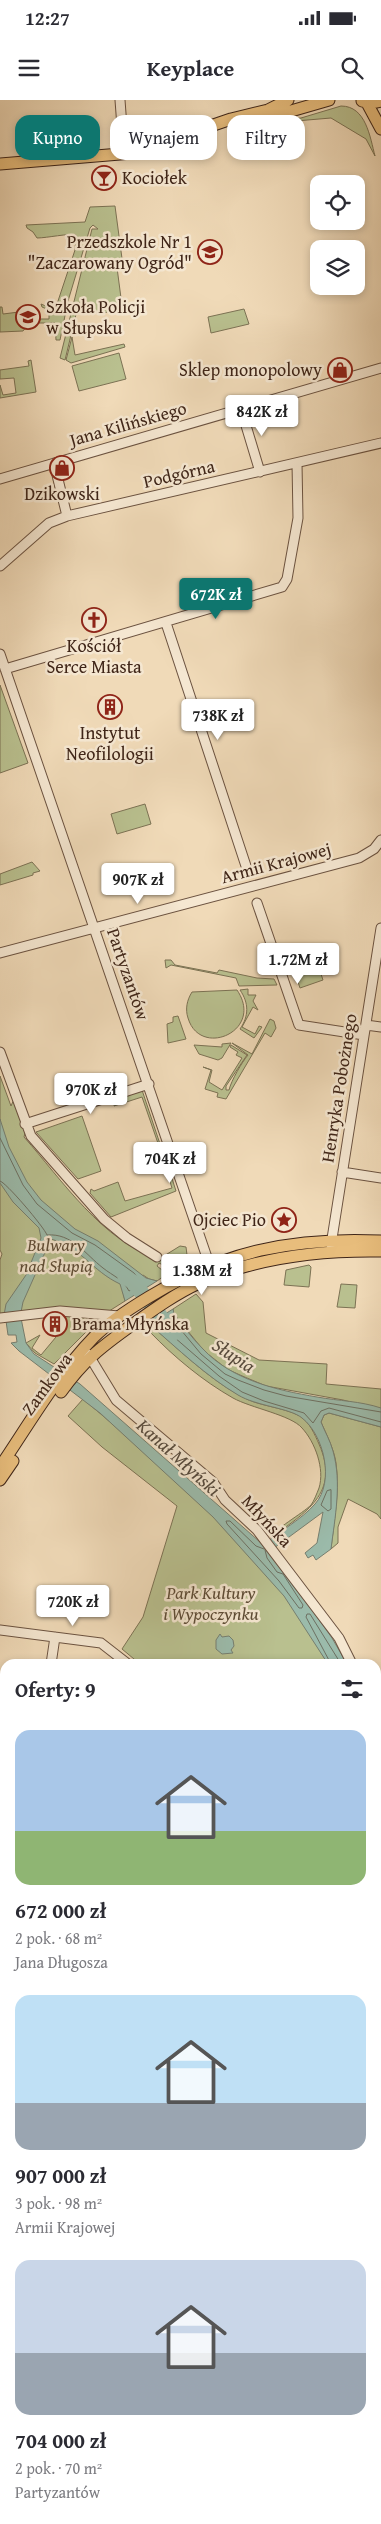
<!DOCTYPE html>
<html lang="pl">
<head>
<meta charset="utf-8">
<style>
	body { margin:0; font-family:"Gentium Book Plus",serif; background:#f7f7f7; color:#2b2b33; height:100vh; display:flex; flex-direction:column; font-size:19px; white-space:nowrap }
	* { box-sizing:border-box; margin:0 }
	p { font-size:16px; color:#7c7c81 }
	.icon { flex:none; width:28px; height:28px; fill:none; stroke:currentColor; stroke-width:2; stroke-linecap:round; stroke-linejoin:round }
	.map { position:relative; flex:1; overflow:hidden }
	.details { position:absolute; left:0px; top:1559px; width:381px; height:866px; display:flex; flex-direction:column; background:#fff; border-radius:15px 15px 0 0; box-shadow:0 2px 8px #0003 }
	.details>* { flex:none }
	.guide { position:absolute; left:15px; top:15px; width:351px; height:45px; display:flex; gap:10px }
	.fabs { position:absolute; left:310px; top:75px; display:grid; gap:10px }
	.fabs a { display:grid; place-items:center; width:55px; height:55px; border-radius:10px; background:#fff; box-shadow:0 2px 8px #0003; font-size:25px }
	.price { position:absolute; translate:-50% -42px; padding:0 11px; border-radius:5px; background:#fff; color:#222; font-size:16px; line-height:32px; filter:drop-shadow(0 1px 2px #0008) }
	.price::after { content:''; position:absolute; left:50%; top:30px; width:15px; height:11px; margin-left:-8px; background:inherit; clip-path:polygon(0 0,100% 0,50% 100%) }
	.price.selected { background:#0f766e; color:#fff }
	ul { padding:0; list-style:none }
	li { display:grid; align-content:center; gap:10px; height:265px; padding:0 15px }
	li span { display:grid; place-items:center; height:155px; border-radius:15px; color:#555 }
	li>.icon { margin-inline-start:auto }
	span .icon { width:90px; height:90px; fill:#fffc; stroke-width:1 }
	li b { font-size:21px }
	h2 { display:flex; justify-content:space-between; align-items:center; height:60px; padding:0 15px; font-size:21px }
	.tag { padding:0 18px; border-radius:15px; background:#fff; box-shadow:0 2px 8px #0003; font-size:18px; line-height:45px }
	.tag.selected { background:#0f766e; color:#fff }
	.status { display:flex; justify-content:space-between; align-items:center; height:35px; padding:0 25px; background:#fff; direction:ltr }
	.status svg { height:14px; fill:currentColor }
	header { display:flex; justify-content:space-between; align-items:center; height:65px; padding:0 15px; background:#fff; font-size:22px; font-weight:700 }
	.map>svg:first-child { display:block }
</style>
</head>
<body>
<div class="status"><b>12:27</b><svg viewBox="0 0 49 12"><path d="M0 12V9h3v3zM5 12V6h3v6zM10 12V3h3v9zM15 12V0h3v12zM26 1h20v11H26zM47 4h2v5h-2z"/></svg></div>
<header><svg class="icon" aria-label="menu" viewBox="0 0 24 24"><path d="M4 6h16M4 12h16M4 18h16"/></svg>Keyplace<svg class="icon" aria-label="search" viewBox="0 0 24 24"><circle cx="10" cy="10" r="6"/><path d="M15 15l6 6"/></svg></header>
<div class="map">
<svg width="381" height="2424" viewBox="0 0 381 2424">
	<rect width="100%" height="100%" fill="#f0dab8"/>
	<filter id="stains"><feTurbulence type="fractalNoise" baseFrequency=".004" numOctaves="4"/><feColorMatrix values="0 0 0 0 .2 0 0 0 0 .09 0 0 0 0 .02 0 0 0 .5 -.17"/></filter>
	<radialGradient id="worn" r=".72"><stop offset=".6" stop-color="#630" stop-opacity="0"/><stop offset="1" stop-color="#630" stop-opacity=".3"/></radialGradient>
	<!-- green -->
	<path fill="#b9c08f" stroke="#7c7254" d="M341,6C366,6 370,37 375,56L366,39L331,18L272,23L274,20L301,18Z
		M115,106L123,166L116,160L121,198C113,218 91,217 79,202L65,260L60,258L92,129H98L93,125L90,128L68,201L60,240H56L55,223H29V219H49V210L42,207L41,204L55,210L75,150L76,135C69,133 47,138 37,138L33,132L27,128L26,125L85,122L90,107Z
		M0,207H2L3,214L27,211V226L23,231L0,232Z
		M244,209L249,224L211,233L208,217Z
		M72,237L75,255L124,244L125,247L71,263L66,260Z
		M119,253L126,279L79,291L72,266Z
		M31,260L36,292L0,298V285L3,295L16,293L14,278L0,279V270L29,266L28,261Z
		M0,585L28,663L0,673Z
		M145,704L151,724L117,734L111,714Z
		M32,762L40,771L33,773V775L0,785V774Z
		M311,844L323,880L300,888L288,852Z
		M165,860H171L175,865L217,873L219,870L257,878L274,879L277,885L239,886L236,878L171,865L166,868Z
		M248,889V895H256L253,901L258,910L253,907L242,927L255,934L259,926L262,927L254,938L240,929C249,916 249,903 240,890Z
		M237,890C265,931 200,959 188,918C185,909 187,900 192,892Z
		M178,916L186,939L168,943L167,924L173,922V917Z
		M270,919L274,921L276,928L271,937L265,933L226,999L217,997L218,993L205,989L211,970L203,967L212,970L209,982L222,990L242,958L236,955L238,952L230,947L231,945L247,955L226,986V990H229C231,981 242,962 248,955L232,943L252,954Z
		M231,943L222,958L218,960L199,954L194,945L222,947V944Z
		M0,976L11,1006L14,999L25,1033L24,1037C62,1080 103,1142 159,1159L180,1146L186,1147L187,1155L181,1164L173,1170L159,1163L157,1166L167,1174L157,1181L149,1179L143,1175L123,1192L125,1201L106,1213L0,1216V1160L2,1154L0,1150Z
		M142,990L162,1050L161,1052L142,997L114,1006L116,999Z
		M82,1016L101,1071L78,1079L36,1032Z
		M160,1064L169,1069L176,1091L111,1117L90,1093L91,1089L94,1091L118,1082L125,1101L172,1088L166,1069L160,1071L158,1067Z
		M309,1165L311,1167L309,1187L284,1185L286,1170Z
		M341,1184L357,1185L355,1208L337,1207Z
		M196,1194L203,1202L206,1233L259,1260L327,1264L326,1284L381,1289V1310L343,1300L266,1286L240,1275L227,1269L204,1251L174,1214L173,1209Z
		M61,1214L101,1217L54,1264L35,1253L26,1243L40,1235L32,1248L41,1255L56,1237L51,1233L57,1227H62Z
		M155,1229C182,1252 208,1278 239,1295C258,1307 281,1306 300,1316C309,1321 315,1335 319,1344C341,1394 305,1412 271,1438C274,1429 302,1414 311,1405C314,1401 317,1393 319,1388C325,1369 315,1342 302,1328C291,1315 251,1308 233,1298C203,1281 174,1257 150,1232Z
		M83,1299C154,1359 228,1422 285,1496C301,1518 314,1541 328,1564H140L122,1549L143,1517L177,1406L102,1347L68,1316Z
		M329,1313L381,1327V1419L377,1414L348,1399L338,1427V1443L331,1449C334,1420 340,1391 336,1363C334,1349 326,1334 321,1322L324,1315Z
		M376,1599H381V1887L376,1885Z
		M0,1851L5,1852V2269L0,2268Z
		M376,1905L381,1907V2121L376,2128Z
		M381,2161V2424H50L51,2420H376V2168Z"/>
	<!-- water -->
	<path fill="#9bbbab" stroke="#767f70" d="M0,1019L9,1047L27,1082L41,1100L75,1129L98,1141L146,1178L157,1181L125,1201L120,1184C92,1171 82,1148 51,1139L23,1202L21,1212L4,1215L6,1204L26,1175L41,1138L39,1128L13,1102L0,1083Z
		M173,1209L174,1214C183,1226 192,1238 203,1249C232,1280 276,1290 317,1297C339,1301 360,1301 381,1308V1327L329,1313L324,1315L321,1322C325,1332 330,1340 333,1351C342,1383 335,1417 331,1449L316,1460L313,1455L308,1458L305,1453L317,1443L323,1412L270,1451L332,1538L347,1564H328L284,1496L213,1417L100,1313L19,1251L11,1243L17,1242L16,1235H8L6,1221L21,1218L26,1243L34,1254L80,1284L260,1442L264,1444C280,1431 302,1419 315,1404C335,1382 324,1335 302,1318C290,1308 256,1306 238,1295C206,1276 178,1249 149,1224Z
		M220,1534L222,1537L229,1536L233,1540L234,1546L231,1550L233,1553L222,1554L216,1549V1540Z"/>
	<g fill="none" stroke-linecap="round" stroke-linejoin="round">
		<!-- shore -->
		<path stroke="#6d7062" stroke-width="1" d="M0,1038L23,1085L37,1104L72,1133L95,1145L134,1173L142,1184L129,1191C123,1179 113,1176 103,1168C85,1154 72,1133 47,1135C44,1127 5,1081 0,1081
			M381,1312L286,1296L264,1290L238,1280L225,1274L201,1254L171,1218L159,1224L219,1276L242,1292L264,1301L304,1313L313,1323L321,1311L329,1308L381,1322
			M331,1390V1409L328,1411L321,1405L327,1391Z
			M264,1449L256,1446L230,1421H226L227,1424L279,1481L299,1508H302L303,1505L283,1474L277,1472L267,1458L265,1450
			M331,1564L306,1517L307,1514H310L341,1564"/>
		<!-- stream -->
		<path stroke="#767f70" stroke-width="2.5" d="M246,2420L262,2424
			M333,2420L342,2424
			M173,2424L174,2420
			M211,2424L212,2420
			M273,2424L275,2420"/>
		<!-- river -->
		<path stroke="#9bbbab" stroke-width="15" d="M125,1177L133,1182L174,1233"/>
		<defs>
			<path id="minor" d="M120,0L124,54
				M241,309L260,372
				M54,363L67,416
				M0,379L381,268
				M0,466L49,423L67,416L381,343
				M166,523L246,766
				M0,554L212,1172
				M5,569L282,487L287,479L298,418L297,363
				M257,803L299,925L364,935
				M0,853L359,758L374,749L381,740
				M366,925L381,927
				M0,952L31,1036L104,1119L127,1138L157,1157
				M25,1024L149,984
				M342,1072L381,1078
				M331,1145L381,828
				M0,1218L60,1211L119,1216
				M88,1254L116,1300L213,1382L225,1400L257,1430L339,1538L352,1564
				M0,1530L101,1543L128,1564
				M51,1564L55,1537
				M0,1683L5,1684
				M0,1813L5,1806"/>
			<path id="major" d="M362,1L372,3L381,1
				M367,3L381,29
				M270,10L291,11L329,0
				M0,64L132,53L231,19L268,10L288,0
				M61,1292C83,1261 101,1247 132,1225C153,1210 175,1194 199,1183C254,1158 321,1150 381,1151
				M0,1367C29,1324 58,1274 94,1237C110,1221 129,1209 149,1197C224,1151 293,1137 381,1141
				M0,1380L13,1361"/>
		</defs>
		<!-- minor casing -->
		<use href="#minor" stroke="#6b5240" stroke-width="11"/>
		<!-- major casing -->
		<use href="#major" stroke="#3f2518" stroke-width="13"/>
		<!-- minor -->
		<use href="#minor" stroke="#f5e7d1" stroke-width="9"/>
		<!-- major -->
		<use href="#major" stroke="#e8bd7c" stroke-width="11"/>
	</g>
	<!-- icons -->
	<defs>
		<symbol id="bar-ring" viewBox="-11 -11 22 22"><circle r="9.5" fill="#f5e7d1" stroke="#8f2418" stroke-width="1.5"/><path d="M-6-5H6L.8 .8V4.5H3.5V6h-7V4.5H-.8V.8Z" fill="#8f2418"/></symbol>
		<symbol id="school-ring" viewBox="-11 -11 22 22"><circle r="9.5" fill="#f5e7d1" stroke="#8f2418" stroke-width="1.5"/><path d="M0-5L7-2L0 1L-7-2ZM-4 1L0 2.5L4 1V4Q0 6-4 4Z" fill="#8f2418"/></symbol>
		<symbol id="university-ring" viewBox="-11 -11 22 22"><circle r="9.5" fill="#f5e7d1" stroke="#8f2418" stroke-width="1.5"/><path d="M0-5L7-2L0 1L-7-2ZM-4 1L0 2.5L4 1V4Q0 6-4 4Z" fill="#8f2418"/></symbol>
		<symbol id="shop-ring" viewBox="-11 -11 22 22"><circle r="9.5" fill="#f5e7d1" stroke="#8f2418" stroke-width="1.5"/><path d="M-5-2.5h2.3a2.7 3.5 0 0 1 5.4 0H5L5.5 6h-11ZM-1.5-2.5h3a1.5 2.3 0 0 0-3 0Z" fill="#8f2418"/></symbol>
		<symbol id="church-ring" viewBox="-11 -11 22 22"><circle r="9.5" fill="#f5e7d1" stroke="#8f2418" stroke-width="1.5"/><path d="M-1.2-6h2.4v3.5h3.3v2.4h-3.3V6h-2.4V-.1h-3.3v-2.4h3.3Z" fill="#8f2418"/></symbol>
		<symbol id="building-ring" viewBox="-11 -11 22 22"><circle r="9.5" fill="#f5e7d1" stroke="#8f2418" stroke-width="1.5"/><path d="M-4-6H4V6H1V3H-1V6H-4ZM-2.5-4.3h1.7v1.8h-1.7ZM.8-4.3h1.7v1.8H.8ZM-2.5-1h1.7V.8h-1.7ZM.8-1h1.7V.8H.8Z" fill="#8f2418"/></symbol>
		<symbol id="sight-ring" viewBox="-11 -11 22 22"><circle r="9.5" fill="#f5e7d1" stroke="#8f2418" stroke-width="1.5"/><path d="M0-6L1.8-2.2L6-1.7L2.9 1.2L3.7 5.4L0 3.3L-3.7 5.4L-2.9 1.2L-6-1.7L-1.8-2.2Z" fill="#8f2418"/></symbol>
	</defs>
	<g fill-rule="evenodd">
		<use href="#bar-ring" x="90" y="64" width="28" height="28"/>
		<use href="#school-ring" x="196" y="138" width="28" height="28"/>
		<use href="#university-ring" x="14" y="203" width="28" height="28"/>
		<use href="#shop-ring" x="326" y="256" width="28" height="28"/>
		<use href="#shop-ring" x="48" y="354" width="28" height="28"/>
		<use href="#church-ring" x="80" y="506" width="28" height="28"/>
		<use href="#building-ring" x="96" y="593" width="28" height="28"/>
		<use href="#sight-ring" x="270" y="1106" width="28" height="28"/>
		<use href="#building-ring" x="41" y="1210" width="28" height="28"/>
	</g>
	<g text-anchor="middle" stroke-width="5" stroke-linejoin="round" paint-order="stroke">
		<!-- poi labels -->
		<g font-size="18" fill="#3f2518" stroke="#f5e7d1" text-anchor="start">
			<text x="122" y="84">Kociołek</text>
			<text x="192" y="148" text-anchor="end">Przedszkole Nr 1<tspan x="192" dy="21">"Zaczarowany Ogród"</tspan></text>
			<text x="46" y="213">Szkoła Policji<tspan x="46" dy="21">w Słupsku</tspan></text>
			<text x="322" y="276" text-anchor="end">Sklep monopolowy</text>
			<text x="62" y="400" text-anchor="middle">Dzikowski</text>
			<text x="94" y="552" text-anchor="middle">Kościół<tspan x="94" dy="21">Serce Miasta</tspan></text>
			<text x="110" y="639" text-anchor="middle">Instytut<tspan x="110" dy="21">Neofilologii</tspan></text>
			<text x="266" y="1126" text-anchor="end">Ojciec Pio</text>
			<text x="72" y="1230">Brama Młyńska</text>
		</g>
		<!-- street labels -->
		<g font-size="18" fill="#3f2518" stroke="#f5e7d1">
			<text transform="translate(128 324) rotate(-16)" y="6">Jana Kilińskiego</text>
			<text transform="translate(179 374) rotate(-13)" y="6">Podgórna</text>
			<text transform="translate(276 763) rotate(-15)" y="6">Armii Krajowej</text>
			<text transform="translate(128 874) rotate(71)" y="6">Partyzantów</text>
			<text transform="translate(339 988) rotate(-81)" y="6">Henryka Pobożnego</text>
			<text transform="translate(47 1284) rotate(-54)" y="6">Zamkowa</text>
			<text transform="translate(267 1421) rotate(47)" y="6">Młyńska</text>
		</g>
		<!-- park labels -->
		<g font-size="18" font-style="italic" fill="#5e4c36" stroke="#f5e7d1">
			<text x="56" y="1151">Bulwary<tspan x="56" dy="21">nad Słupią</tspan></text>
			<text x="211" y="1499">Park Kultury<tspan x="211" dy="21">i Wypoczynku</tspan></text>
		</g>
		<!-- water labels -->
		<g font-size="19" font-style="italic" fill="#564a3d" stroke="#f5e7d1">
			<text transform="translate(234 1255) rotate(33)" y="7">Słupia</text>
			<text transform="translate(179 1357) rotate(42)" y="7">Kanał Młyński</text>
		</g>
	</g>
	<rect width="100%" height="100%" filter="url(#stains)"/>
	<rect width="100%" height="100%" fill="url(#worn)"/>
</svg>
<div class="fabs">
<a><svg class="icon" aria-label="locate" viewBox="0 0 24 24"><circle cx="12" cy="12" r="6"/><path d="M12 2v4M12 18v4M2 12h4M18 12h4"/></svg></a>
<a><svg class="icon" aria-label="layers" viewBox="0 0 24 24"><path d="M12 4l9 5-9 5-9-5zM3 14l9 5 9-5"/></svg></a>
</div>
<b class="price" style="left:262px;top:337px">842K zł</b>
<b class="price selected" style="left:216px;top:520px">672K zł</b>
<b class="price" style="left:218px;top:641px">738K zł</b>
<b class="price" style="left:138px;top:805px">907K zł</b>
<b class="price" style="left:298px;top:885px">1.72M zł</b>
<b class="price" style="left:91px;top:1015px">970K zł</b>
<b class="price" style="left:170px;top:1084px">704K zł</b>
<b class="price" style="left:202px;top:1196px">1.38M zł</b>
<b class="price" style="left:73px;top:1527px">720K zł</b>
<div class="guide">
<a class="tag selected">Kupno</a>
<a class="tag">Wynajem</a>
<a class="tag">Filtry</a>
</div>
<section class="details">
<h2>Oferty: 9<svg class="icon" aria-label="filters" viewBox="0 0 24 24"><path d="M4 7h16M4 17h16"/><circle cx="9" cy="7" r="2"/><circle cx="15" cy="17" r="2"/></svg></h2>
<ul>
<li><span style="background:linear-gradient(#a9c7e8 65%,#8fb573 0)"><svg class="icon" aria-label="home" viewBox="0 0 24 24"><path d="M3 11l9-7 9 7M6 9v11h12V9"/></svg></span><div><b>672 000 zł</b><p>2 pok. · 68 m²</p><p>Jana Długosza</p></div></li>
<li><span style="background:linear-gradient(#bfe0f5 70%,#9aa5b1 0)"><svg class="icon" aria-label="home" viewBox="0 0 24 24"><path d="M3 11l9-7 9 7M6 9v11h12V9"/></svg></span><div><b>907 000 zł</b><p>3 pok. · 98 m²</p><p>Armii Krajowej</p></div></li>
<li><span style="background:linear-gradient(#c9d6e8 60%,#9aa5b1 0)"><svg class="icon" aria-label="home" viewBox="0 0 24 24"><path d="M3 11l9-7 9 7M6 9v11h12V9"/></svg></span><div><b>704 000 zł</b><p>2 pok. · 70 m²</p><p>Partyzantów</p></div></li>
</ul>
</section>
</div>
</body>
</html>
